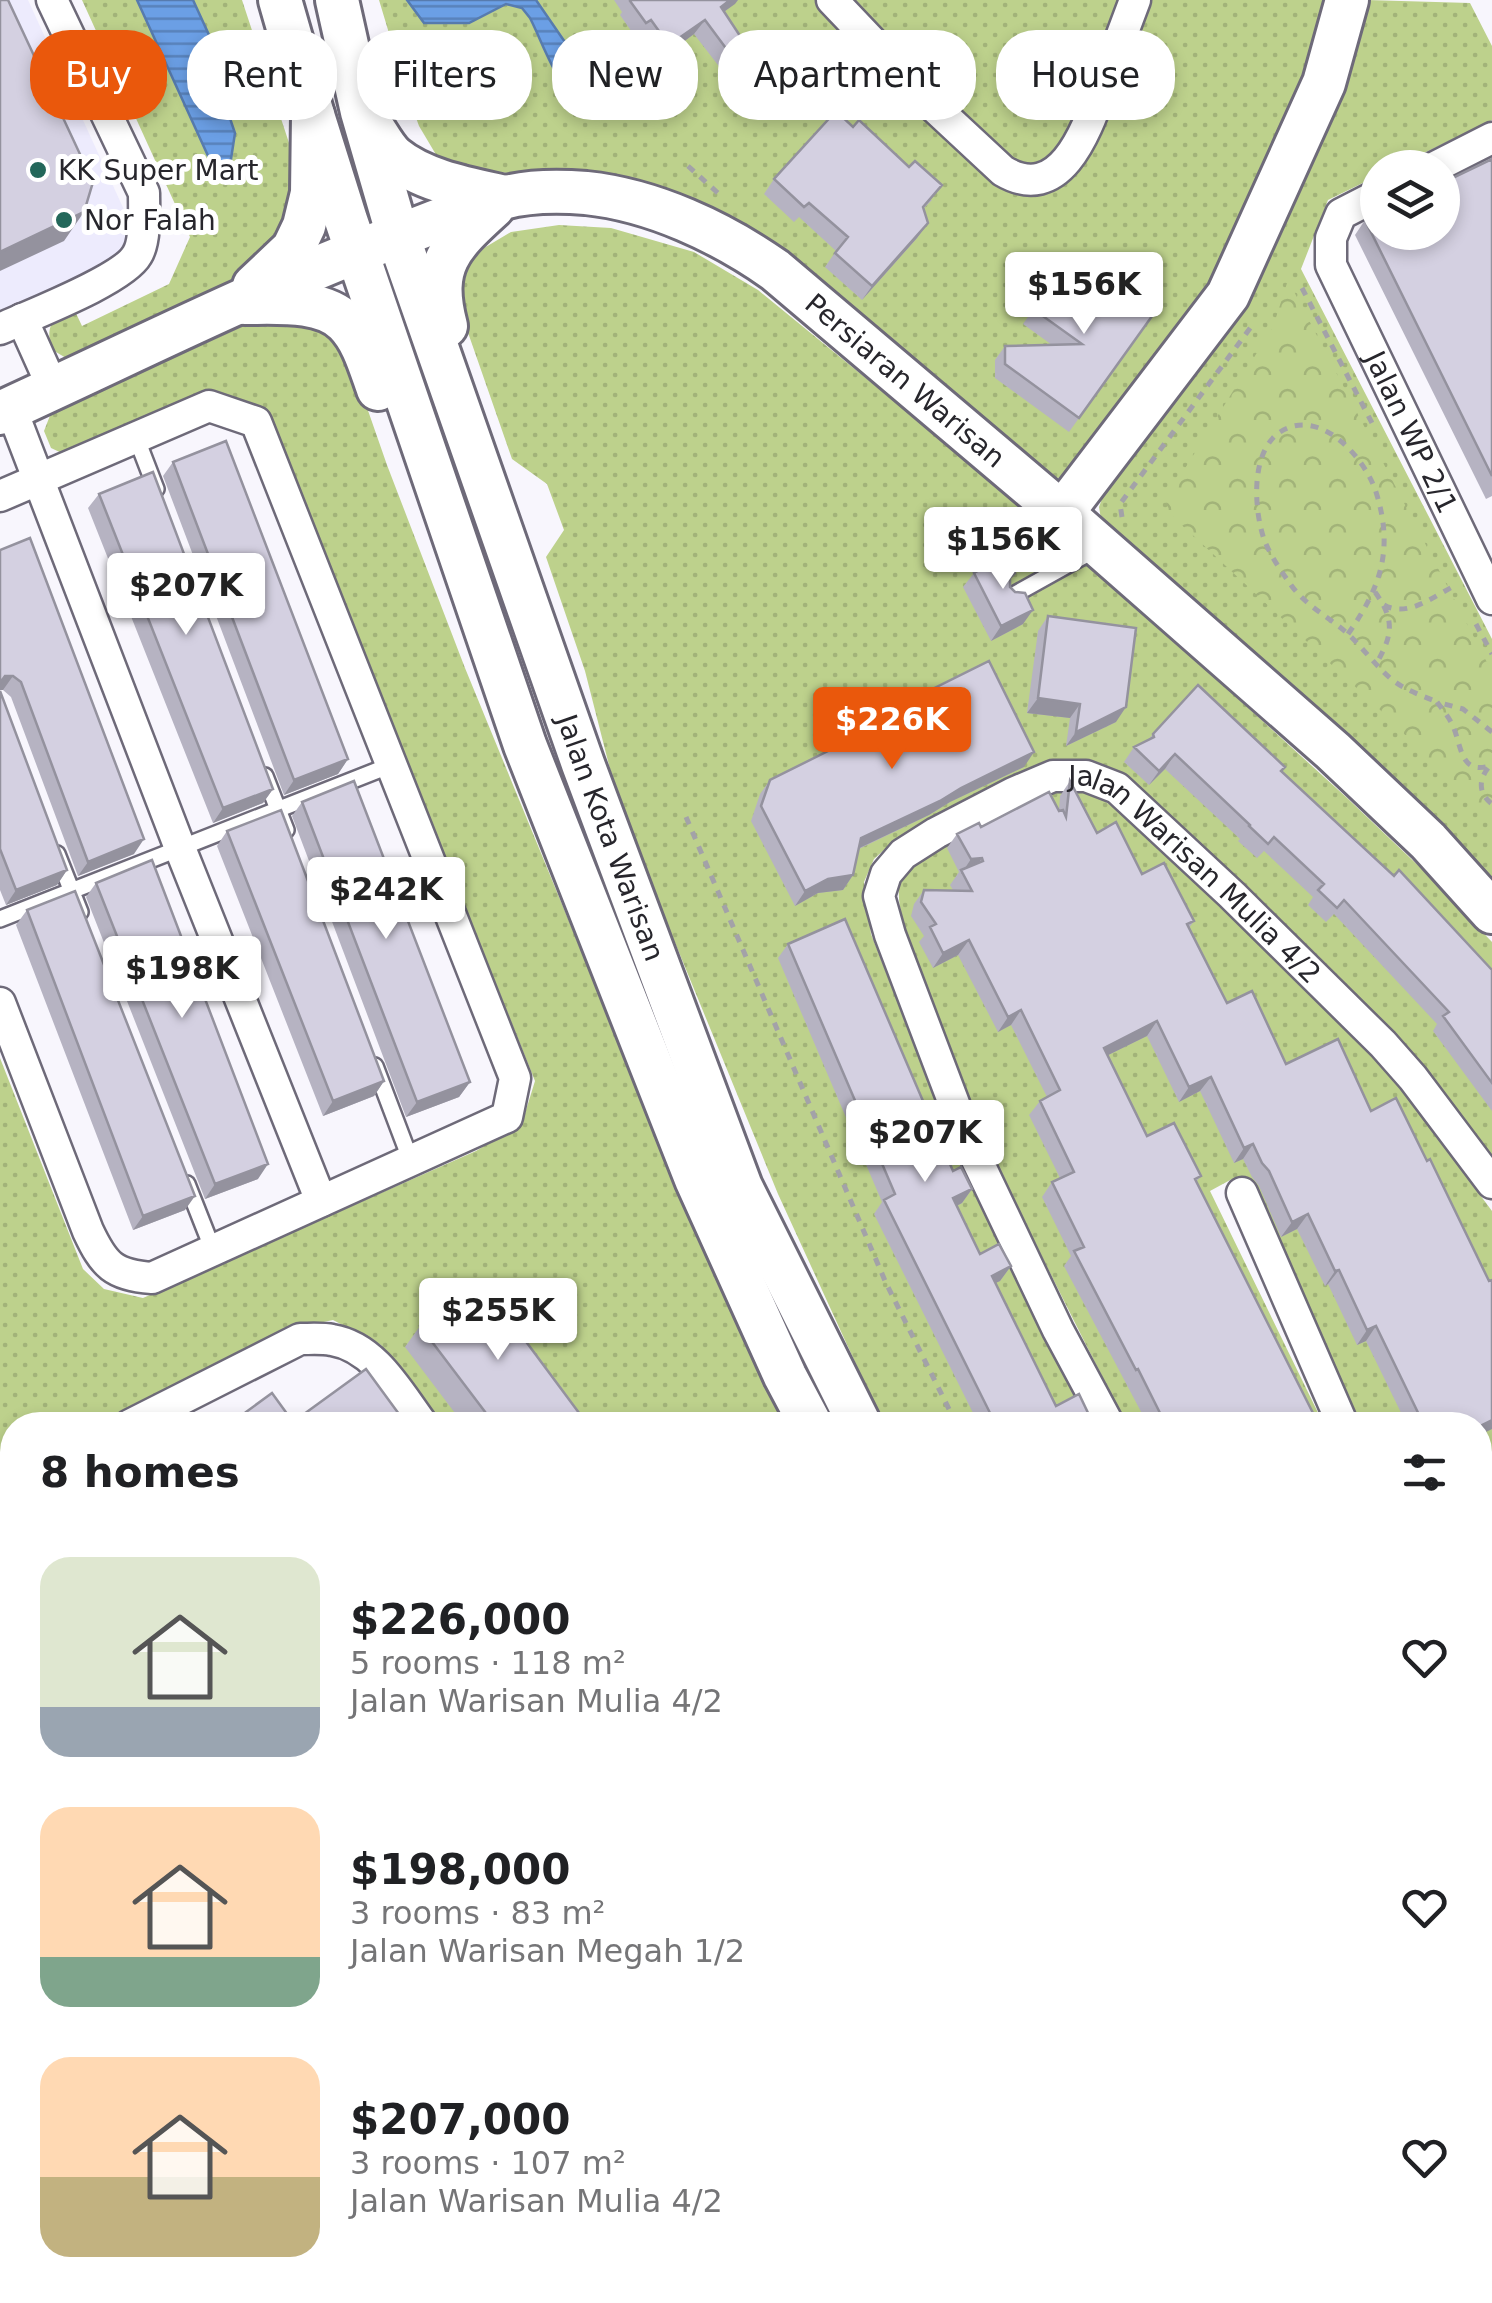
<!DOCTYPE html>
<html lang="en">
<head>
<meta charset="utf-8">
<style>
	body { margin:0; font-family:"DejaVu Sans",sans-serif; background:#f6f6f6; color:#202124; height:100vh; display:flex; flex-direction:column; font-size:38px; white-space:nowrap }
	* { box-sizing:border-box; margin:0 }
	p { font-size:32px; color:#757577 }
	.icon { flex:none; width:55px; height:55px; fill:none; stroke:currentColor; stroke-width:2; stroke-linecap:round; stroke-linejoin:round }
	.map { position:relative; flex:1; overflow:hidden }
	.details { position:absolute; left:0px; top:1412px; width:1492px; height:892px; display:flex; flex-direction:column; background:#fff; border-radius:40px 40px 0 0; box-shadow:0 5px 15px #0003 }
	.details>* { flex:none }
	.top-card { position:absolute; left:30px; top:30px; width:1432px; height:90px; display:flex; gap:20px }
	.fabs { position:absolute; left:1360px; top:150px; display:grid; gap:20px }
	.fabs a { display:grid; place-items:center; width:100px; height:100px; border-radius:50%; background:#fff; box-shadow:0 5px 15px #0003; font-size:50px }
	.price { position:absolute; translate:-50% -85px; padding:0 22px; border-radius:10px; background:#fff; color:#222; font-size:32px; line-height:65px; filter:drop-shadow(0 2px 5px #0008) }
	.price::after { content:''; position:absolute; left:50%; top:60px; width:30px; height:22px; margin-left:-15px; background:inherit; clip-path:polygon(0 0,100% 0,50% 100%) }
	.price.current { background:#ea580c; color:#fff }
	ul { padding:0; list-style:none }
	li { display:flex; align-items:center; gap:30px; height:250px; padding:0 40px }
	li span { display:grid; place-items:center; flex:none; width:280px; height:200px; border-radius:30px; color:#555 }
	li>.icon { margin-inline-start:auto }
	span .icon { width:120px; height:120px; fill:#fffc; stroke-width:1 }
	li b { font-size:42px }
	h2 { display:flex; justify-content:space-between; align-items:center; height:120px; padding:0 40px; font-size:42px }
	.chip { padding:0 35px; border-radius:40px; background:#fff; box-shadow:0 5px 15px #0003; font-size:35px; line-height:90px }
	.chip.current { background:#ea580c; color:#fff }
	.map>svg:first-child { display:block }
</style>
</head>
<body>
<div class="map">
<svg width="1492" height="2303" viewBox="0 0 1492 2303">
	<defs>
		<pattern id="grass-dots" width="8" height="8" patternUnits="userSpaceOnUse" patternTransform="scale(2.5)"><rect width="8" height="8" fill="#bdd18c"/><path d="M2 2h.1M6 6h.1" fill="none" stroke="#a2b379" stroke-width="1.8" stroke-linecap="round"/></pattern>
		<pattern id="forest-crowns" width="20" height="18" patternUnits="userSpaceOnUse" patternTransform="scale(2.5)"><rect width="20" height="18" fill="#bdd18c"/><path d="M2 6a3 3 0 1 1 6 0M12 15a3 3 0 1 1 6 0" fill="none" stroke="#a2b379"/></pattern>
		<pattern id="water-rules" width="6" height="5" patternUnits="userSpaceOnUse" patternTransform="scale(2.5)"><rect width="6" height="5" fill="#6b9fe5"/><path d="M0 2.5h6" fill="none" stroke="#5881ba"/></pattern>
	</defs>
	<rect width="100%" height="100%" fill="#f8f6fd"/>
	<!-- commercial -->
	<path fill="#edebfd" d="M0,0H28L131,225L129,248L105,268L0,316Z"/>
	<!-- grass -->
	<path fill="url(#grass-dots)" d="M82,0H242L292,152L291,222L239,276L212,294L80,356L66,358L51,349C46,325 52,317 73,307L82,326L169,284L190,237Z
		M379,0H1333L1306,91L1216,280L1072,475L1058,478L1046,475L778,252L518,174L456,168L438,158L419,126L407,93Z
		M1367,0L1470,3L1492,46V120L1395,167L1378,168L1377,176L1328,200L1301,269L1492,639V879L1431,814L1101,519L1099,507L1103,496L1155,420Z
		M559,225L611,228L694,252L758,290L971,464L1155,623L1346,797L1425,872L1492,942V1159L1417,1057L1255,896L1141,790L1100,763L1056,759L897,838L874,859L864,882L871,934L959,1159L1094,1425H886L871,1397L778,1194L660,906L610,769L585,671L546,557L564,530L547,484L512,459L465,324L461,290L470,263L484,248L511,232Z
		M252,322L331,331L349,356L387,465L465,668L681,1194L785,1425H443L381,1345L333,1320L295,1328L92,1425H12V1463L0,1469V1058L83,1269L104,1289L143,1298L476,1151L522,1123L535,1081L267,414L210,395L66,455L51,448L44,431L51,413Z
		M1066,790L1095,794L1128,818L1268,950L1392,1077L1492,1211V1462L1480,1468V1425H1351L1232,1179L1210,1191L1324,1425H1127C1074,1321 1020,1217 974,1110C960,1075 947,1038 933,1003C923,976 890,906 901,880C914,850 1033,799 1066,790Z
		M1480,1521L1492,1546V1812L1480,1816Z
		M0,1712L12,1729V2192L0,2180Z
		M1492,1848V2083L1480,2087V1853Z
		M1492,2130V2303H1466L1458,2293L1480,2292V2135Z
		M1328,2292L1335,2303H1099L1091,2293Z
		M122,2293H375L360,2303H133Z"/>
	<!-- forest -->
	<path fill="url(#forest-crowns)" d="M1288,280L1492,672V828L1393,722L1168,512L1166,499L1273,327Z"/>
	<!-- water -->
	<path fill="url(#water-rules)" stroke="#577bae" stroke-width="2.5" d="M137,0H193L209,35L222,95L235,133L231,159L220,168L209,158Z
		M407,0H536L589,77L612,103V109L601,114C561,104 547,51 530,18L522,8L506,4L469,23H424Z"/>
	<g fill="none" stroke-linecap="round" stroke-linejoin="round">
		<defs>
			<path id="lane" d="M136,437L156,489
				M1010,597L1098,548
				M265,776L286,830
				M57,854L80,912
				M0,919L391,765
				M375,1066L411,1161
				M187,1184L213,1250"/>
			<g id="street">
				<path d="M832,0L931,104L1003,171C1064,207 1089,122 1105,80C1115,53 1125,27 1135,0"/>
				<path d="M1433,168L1492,138"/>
				<path id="s1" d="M1378,195L1341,214L1331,238V265L1492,599"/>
				<path d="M22,319L53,388"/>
				<path d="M0,329C30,315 123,280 137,255C146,241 144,210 144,193L52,0"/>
				<path d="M11,408L180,848L321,1201"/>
				<path d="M0,496L209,406L256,422L515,1078L507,1117L152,1278C113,1275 104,1265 88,1231L0,1003"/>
				<path d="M1242,1193L1343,1425"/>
				<path d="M130,1425L300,1339C310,1339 322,1338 332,1340C375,1347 399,1393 423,1425"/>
				<path id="s2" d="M1109,1425L1058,1330L969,1143L890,935L879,896L886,874L903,854L936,833L1013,793L1053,776H1086L1117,788L1232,895L1383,1044L1413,1078L1492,1183"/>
				<path d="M1483,1482L1492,1506"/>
				<path d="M0,1486L12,1480"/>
				<path d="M0,1685L12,1702"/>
				<path d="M1480,1835L1492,1830"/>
				<path d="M1480,2112L1492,2108"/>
				<path d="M448,2292L456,2303"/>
				<path d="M758,2292L766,2303"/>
				<path d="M1072,2292L1079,2303"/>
				<path d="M380,2303L394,2292"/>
			</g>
			<g id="secondary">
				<path id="s3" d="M337,0L362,112L398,236L583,764L741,1187L860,1425"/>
				<path d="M313,115L346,220L525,745L696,1179L785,1376L811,1425"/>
				<path d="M371,125C378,135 385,149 394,157C423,181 469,189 505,197"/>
				<path d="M254,286L293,249L304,226L312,193L313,115L280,0"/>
				<path d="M245,303C276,303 323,299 346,323C363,340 370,367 378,389"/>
				<path d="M446,326C430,265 450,246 493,207"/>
				<path id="s4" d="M0,413C134,352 265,285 403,234C436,222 469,207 503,198C528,191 561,191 586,193C653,200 721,232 775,270L1062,513L1333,751L1428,841L1492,912"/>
				<path d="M1062,513L1228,295L1324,83L1347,0"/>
				<path d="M0,2208L12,2219"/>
				<path d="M94,2292L105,2303"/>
				<path d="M1364,2292L1372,2303"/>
				<path d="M1407,2292L1415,2303"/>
			</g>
		</defs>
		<!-- lane casing -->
		<use href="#lane" stroke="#6e6a79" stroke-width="20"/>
		<!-- street casing -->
		<use href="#street" stroke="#6e6a79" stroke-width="35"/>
		<!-- secondary casing -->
		<use href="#secondary" stroke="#6e6a79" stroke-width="48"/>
		<!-- path -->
		<path stroke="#a3a2a8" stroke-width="5" stroke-dasharray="8 8" stroke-linecap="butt" d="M688,166L719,194
			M1302,288L1372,423
			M1122,517L1120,504L1251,327
			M1375,592C1395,620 1393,635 1376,664
			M1384,605C1407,618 1433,597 1454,586
			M1476,624L1492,654
			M1348,634C1381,587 1394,549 1376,492C1365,458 1320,406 1280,432C1250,452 1254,510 1264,539C1270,555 1281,571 1291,585C1306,606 1329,617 1348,634C1363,648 1375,665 1390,678C1404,690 1421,695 1437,702
			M1492,732L1463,709L1437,702C1442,709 1448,716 1452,724C1462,744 1459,777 1492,765
			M1488,768C1478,781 1479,794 1492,804
			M686,817L886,1283L957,1425
			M1480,2232L1492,2248"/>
		<!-- lane -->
		<use href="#lane" stroke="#fff" stroke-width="15"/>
		<!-- street -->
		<use href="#street" stroke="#fff" stroke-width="30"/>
		<!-- secondary -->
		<use href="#secondary" stroke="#fff" stroke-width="42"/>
	</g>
	<!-- wall -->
	<path fill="#b6b3c2" d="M614,0H738L724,12L746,45L735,59L721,69L694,34L659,60L641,34L636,38L620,15L622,12Z
		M467,66L508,94L464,106L457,80Z
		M1492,159V496L1486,499L1355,235L1365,220Z
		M774,179L932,200L923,209L928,223L917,238L862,300L825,267L836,251L799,217L794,222L764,194Z
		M1056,277L1076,291L1160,305L1069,432L995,378V360L1005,346L1052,345L1023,324Z
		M173,462L348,759L338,774L284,795L163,476Z
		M99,494L273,789L263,803L213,823L88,508Z
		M0,550L134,854L78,876L11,697L3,690H0Z
		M974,573L1010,579V587L1023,624L991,641L963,587Z
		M1048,616L1116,722L1066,746L1070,718L1027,713L1038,631Z
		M0,691L67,870L57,885L6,905L0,890Z
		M1153,734L1281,771L1492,970V1111L1433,1031L1437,1024L1334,914L1326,922L1308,905L1313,897L1264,851L1257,858L1238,841L1240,839L1165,769L1149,785L1124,762L1134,747L1148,740Z
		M834,738L1024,767L950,802L929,815L859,849L853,875L843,890L818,893L795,906L751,821L760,794L770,780L824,752Z
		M1070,781L1097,833L1194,921L1189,928L1227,1003L1286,1064L1480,1425H1407L1366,1341L1357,1345L1328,1284L1325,1286L1297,1229L1281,1237L1259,1186L1252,1177L1243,1159L1234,1163L1200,1091L1179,1102L1147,1036L1108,1055L1147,1136L1201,1176L1196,1182L1319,1425H1148L1064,1266L1071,1256L1042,1197L1052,1182L1060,1178L1029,1115L1040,1101L1047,1097L1011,1025L998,1032L958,955L933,968L919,942L924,936L911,916L914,904L924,890H953L950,885L959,872L947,848L957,834L981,827L1059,810L1060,796Z
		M302,802L470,1082L459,1097L406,1117L292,816Z
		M227,831L384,1081L374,1096L323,1116L217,846Z
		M96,883L258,1179L205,1199L86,897Z
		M27,910L185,1210L133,1230L16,925Z
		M788,944L953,1171L972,1189L962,1203L957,1206L980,1254L1011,1266L1000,1281L995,1283L1056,1406L1089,1415L1082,1425H979L874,1214L882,1202L778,958Z
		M420,1326L588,1425H464L405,1347Z
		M246,1412L293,1422L407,1425H236Z
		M12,1601V1639L0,1622V1619Z
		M0,1704L12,1721V1890L0,1873Z
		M498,2292H744L752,2303H506Z
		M802,2292H1050L1058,2303H809Z
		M1111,2292H1237L1245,2303H1119Z"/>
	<!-- shaded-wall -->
	<path fill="#94929e" d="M730,0H738L735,4L711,21L721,7Z
		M705,20L694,34L659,60L669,45Z
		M746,45L735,59L721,69L731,55Z
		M518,79L508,94L464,106L474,91Z
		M84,212L64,241L0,271V252Z
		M928,223L917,238L862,300L872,286Z
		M1033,610L1023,624L991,641L1001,626Z
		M5,676H13L3,690H0V683Z
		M1038,698L1080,704L1070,718L1027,713Z
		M1126,707L1116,722L1066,746L1076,732Z
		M1034,752L1024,767L950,802L929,815L851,852L861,838Z
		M1175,754L1165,769L1149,785L1159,771Z
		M348,759L338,774L284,795L294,780Z
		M273,789L263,803L213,823L223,808Z
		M144,839L134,854L78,876L88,862Z
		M982,858L972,872L961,874L971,859Z
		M67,870L57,885L6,905L16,890Z
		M853,875L843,890L818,893L795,906L805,891L828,879Z
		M969,940L958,955L933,968L943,953Z
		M1021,1010L1011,1025L998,1032L1008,1017Z
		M1157,1021L1147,1036L1094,1062L1104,1048Z
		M1211,1077L1200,1091L1179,1102L1189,1087Z
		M384,1081L374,1096L323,1116L333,1101Z
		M470,1082L459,1097L406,1117L417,1102Z
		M1253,1144L1243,1159L1234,1163L1244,1148Z
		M268,1164L258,1179L205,1199L215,1184Z
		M972,1189L962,1203L943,1213L953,1198Z
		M195,1196L185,1210L133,1230L143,1216Z
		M1308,1214L1297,1229L1281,1237L1292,1222Z
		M1011,1266L1000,1281L981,1290L992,1276Z
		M1339,1270L1328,1284L1325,1286L1335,1271Z
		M1376,1326L1366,1341L1357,1345L1367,1330Z
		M1089,1415L1082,1425H1070Z
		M1492,1420V1429L1480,1435V1426Z
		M1492,1786V1796L1480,1801V1790Z
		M1492,2037V2048L1480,2052V2042Z"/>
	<!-- building -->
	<path fill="#d4d0e1" stroke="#94929e" stroke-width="2.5" d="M0,0H8L93,182L84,212L0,252Z
		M631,0H730L721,7L746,45L731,55L705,20L669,45L651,20L646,23L630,1Z
		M511,54L518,79L474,91L467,66Z
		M836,111L853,127L859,120L909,167L915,161L942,185L923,207L928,223L872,286L835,253L848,237L809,203L804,207L774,179Z
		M1492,159V476L1365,220L1378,215V232H1442V183Z
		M1099,260L1160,305L1079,418L1005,364V346L1082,344L1033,309L1056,277L1076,291Z
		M226,441L348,759L294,780L173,462Z
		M153,472L273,789L223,808L99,494Z
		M30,538L144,839L88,862L21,682L13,676H5L0,683V550Z
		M1006,556L1015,573L1010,578V587L1015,592L1025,593L1033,610L1001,626L974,573Z
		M1048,616L1136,628L1126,707L1076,732L1080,704L1038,698Z
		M989,661L1034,752L961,788L940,801L861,838L853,875L828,879L805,891L761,806L770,780L838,746L834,738Z
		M1198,685L1285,767L1281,771L1394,876L1399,870L1492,970V1083L1443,1016L1449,1012L1344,900L1337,908L1318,890L1324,884L1274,837L1268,844L1249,826L1250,825L1175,754L1159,771L1134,747L1154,737L1153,734Z
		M0,691L67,870L16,890L0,849Z
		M354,781L470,1082L417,1102L302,802Z
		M1070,781L1097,833L1116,822L1142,874L1164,863L1194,921L1187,924L1227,1003L1252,991L1286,1064L1338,1039L1371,1111L1396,1098L1427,1161L1430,1159L1489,1281L1492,1280V1420L1480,1426L1424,1425L1376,1326L1367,1330L1339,1270L1335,1271L1308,1214L1292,1222L1269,1171L1262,1163L1253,1144L1244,1148L1211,1077L1189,1087L1157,1021L1104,1048L1147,1136L1174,1123L1201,1176L1195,1179L1319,1425H1166L1138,1369L1136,1370L1074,1251L1084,1247L1052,1182L1074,1172L1040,1101L1060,1090L1021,1010L1008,1017L969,940L943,953L930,927L936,924L921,902L924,890L972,891L961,870L983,861L982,858L971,859L957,834L979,823L981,827L1049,792L1059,811L1063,810L1066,817Z
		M281,810L384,1081L333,1101L227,831Z
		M152,860L268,1164L215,1184L96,883Z
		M75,891L195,1196L143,1216L27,910Z
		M845,919L953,1171L961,1167L972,1189L953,1198L980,1254L999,1244L1011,1266L992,1276L1056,1406L1079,1394L1089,1415L1070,1425H1000L999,1423L996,1425L884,1200L895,1194L788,944Z
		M481,1281L588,1425H495L420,1326Z
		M366,1369L407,1425H255L246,1412L272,1393L293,1422Z
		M1480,1601L1492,1630V1786L1480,1790Z
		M0,1704L12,1721V1848L0,1831Z
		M1492,1860V2037L1480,2042V1865Z
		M0,2247L12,2259V2279L10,2282L12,2284V2292H22L34,2303H0Z
		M529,2292H744L752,2303H536Z
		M833,2292H1050L1058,2303H840Z
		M1143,2292H1237L1245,2303H1151Z"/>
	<!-- markers -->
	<g fill="#23675a" stroke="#fff" stroke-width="4">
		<circle cx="38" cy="170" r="10"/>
		<circle cx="64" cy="220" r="10"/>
	</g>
	<g text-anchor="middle" stroke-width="10" stroke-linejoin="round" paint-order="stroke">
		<!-- poi labels -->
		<g font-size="28" fill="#27262c" stroke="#fff" text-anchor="start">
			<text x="58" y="180">KK Super Mart</text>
			<text x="84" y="230">Nor Falah</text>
		</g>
		<!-- street labels -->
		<g font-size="28" fill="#27262c" stroke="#fff">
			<text dy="10" stroke="none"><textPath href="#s4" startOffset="1008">Persiaran Warisan</textPath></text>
			<text dy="10" stroke="none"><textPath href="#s1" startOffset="280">Jalan WP 2/1</textPath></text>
			<text dy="10" stroke="none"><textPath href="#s3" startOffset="882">Jalan Kota Warisan</textPath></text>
			<text dy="10" stroke="none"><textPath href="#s2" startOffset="975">Jalan Warisan Mulia 4/2</textPath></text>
		</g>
	</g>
</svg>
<div class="fabs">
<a><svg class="icon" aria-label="layers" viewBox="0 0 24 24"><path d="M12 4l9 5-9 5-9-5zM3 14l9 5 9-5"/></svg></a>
</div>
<b class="price" style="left:1084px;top:337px">$156K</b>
<b class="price" style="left:1003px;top:592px">$156K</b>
<b class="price" style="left:186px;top:638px">$207K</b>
<b class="price current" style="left:892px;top:772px">$226K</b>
<b class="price" style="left:386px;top:942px">$242K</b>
<b class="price" style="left:182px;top:1021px">$198K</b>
<b class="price" style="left:925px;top:1185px">$207K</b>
<b class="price" style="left:498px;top:1363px">$255K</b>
<div class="top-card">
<a class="chip current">Buy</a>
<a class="chip">Rent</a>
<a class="chip">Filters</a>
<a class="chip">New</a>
<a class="chip">Apartment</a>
<a class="chip">House</a>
</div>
<section class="details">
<h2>8 homes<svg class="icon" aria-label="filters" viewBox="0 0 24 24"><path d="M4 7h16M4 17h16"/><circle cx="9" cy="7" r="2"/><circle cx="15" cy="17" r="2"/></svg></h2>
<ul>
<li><span style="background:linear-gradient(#dfe7d0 75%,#9aa5b1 0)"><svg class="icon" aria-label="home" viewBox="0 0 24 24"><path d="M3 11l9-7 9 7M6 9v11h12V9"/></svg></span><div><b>$226,000</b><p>5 rooms · 118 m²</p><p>Jalan Warisan Mulia 4/2</p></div><svg class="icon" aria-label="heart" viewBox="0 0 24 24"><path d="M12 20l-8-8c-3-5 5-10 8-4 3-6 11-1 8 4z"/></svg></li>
<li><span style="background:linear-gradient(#ffd9b3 75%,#7fa58c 0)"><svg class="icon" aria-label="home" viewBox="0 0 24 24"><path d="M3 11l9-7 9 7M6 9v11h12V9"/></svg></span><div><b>$198,000</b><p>3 rooms · 83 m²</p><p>Jalan Warisan Megah 1/2</p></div><svg class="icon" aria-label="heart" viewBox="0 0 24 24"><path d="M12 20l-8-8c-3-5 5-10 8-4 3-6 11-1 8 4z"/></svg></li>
<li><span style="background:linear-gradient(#ffd9b3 60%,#c2b280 0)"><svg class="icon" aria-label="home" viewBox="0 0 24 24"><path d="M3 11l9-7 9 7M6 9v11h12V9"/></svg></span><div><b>$207,000</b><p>3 rooms · 107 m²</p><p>Jalan Warisan Mulia 4/2</p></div><svg class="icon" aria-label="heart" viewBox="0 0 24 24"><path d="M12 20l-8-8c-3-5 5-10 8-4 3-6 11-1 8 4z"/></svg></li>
</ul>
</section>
</div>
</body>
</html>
